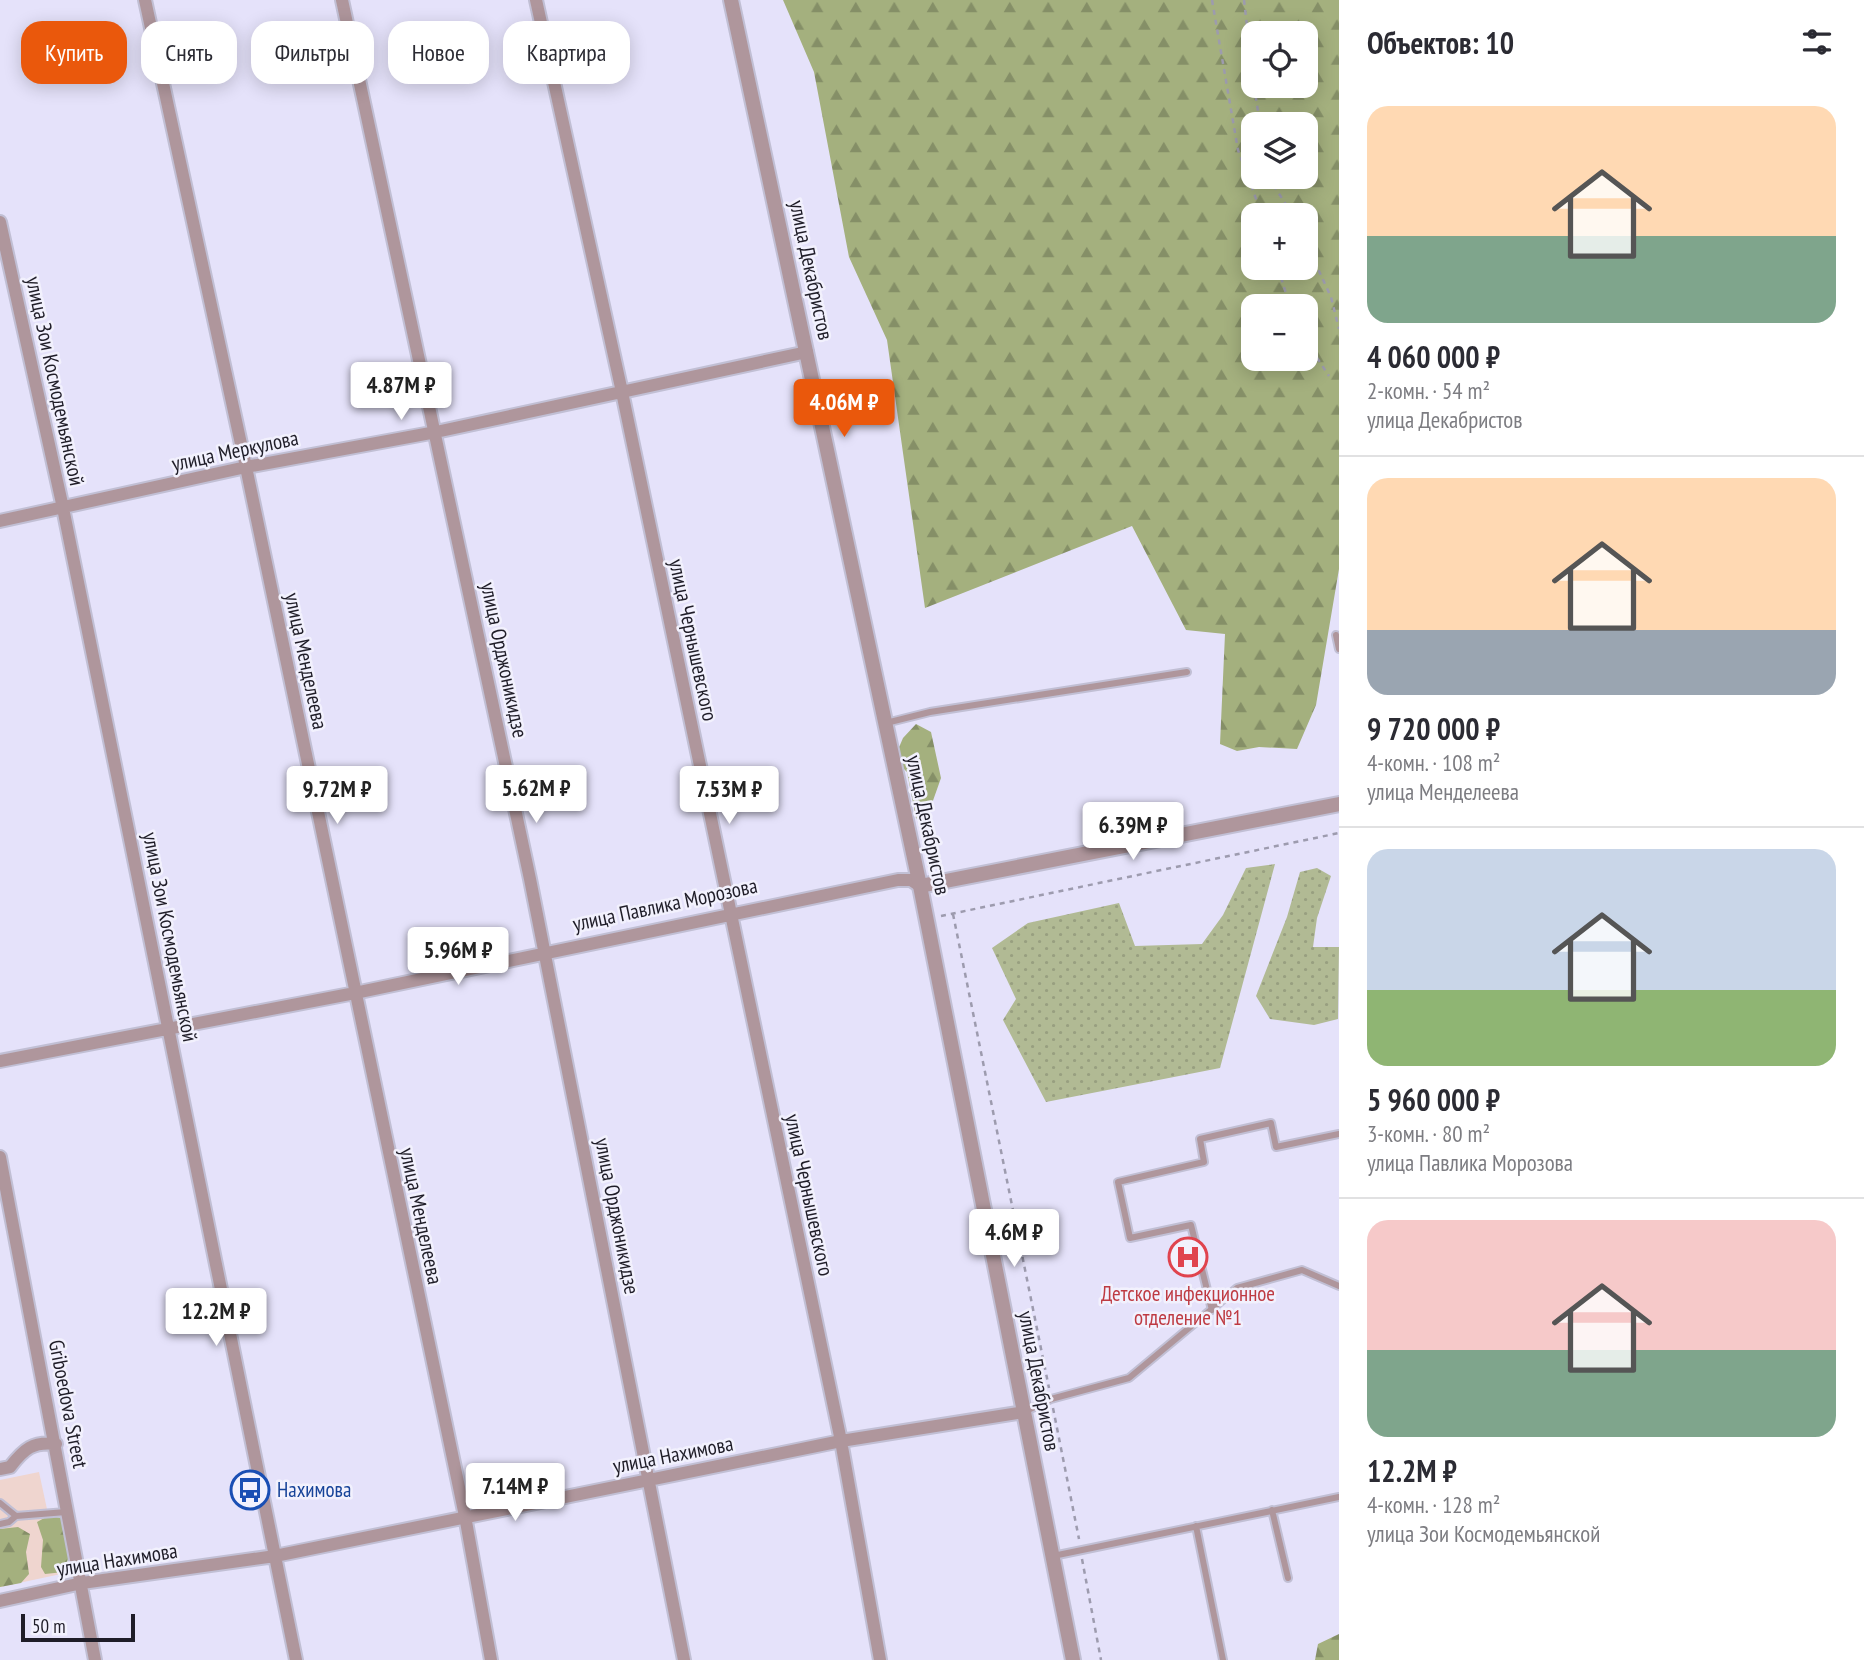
<!DOCTYPE html>
<html lang="ru">
<head>
<meta charset="utf-8">
<style>
	body { margin:0; font-family:"PT Sans Narrow",sans-serif; background:#f7f7f7; color:#2b2b33; height:100vh; display:flex; flex-direction:column; font-size:26px; white-space:nowrap }
	* { box-sizing:border-box; margin:0 }
	p { font-size:23px; color:#7c7c81 }
	.icon { flex:none; width:38px; height:38px; fill:none; stroke:currentColor; stroke-width:2; stroke-linecap:round; stroke-linejoin:round }
	.map { position:relative; flex:1; overflow:hidden }
	.side { display:flex; flex-direction:column; background:#fff; width:525px }
	.side>* { flex:none }
	.top-card { position:absolute; left:21px; top:21px; width:665px; height:63px; display:flex; gap:14px }
	.buttons { position:absolute; left:1241px; top:21px; display:grid; gap:14px }
	.buttons a { display:grid; place-items:center; width:77px; height:77px; border-radius:14px; background:#fff; box-shadow:0 4px 18px #0003; font-size:35px }
	.scale { position:absolute; left:21px; bottom:18px; width:114px; box-sizing:border-box; padding-left:7px; border:4px solid #1f1d28; border-top:0; font-size:19px; line-height:24px; white-space:nowrap; color:#1f1d28; -webkit-text-stroke:5px #f2f1fd; paint-order:stroke }
	.price { position:absolute; translate:-50% -60px; padding:0 16px; border-radius:7px; background:#fff; color:#222; font-size:23px; line-height:46px; filter:drop-shadow(0 2px 4px #0008) }
	.price::after { content:''; position:absolute; left:50%; top:42px; width:21px; height:16px; margin-left:-10px; background:inherit; clip-path:polygon(0 0,100% 0,50% 100%) }
	.price.current { background:#ea580c; color:#fff }
	ul { padding:0; list-style:none }
	li { display:grid; align-content:center; gap:14px; height:371px; padding:0 28px }
	li+li { border-top:2px solid #e1e1e2 }
	li span { display:grid; place-items:center; height:217px; border-radius:21px; color:#555 }
	li>.icon { margin-inline-start:auto }
	span .icon { width:126px; height:126px; fill:#fffc; stroke-width:1 }
	li b { font-size:30px }
	h2 { display:flex; justify-content:space-between; align-items:center; height:84px; padding:0 28px; font-size:30px }
	.chip { padding:0 24px; border-radius:21px; background:#fff; box-shadow:0 4px 18px #0003; font-size:24px; line-height:63px }
	.chip.current { background:#ea580c; color:#fff }
	main { display:flex; flex:1; min-height:0 }
	.map>svg:first-child { display:block }
</style>
</head>
<body>
<main>
<div class="map">
<svg width="1339" height="1660" viewBox="0 0 1339 1660">
	<defs>
		<pattern id="green-dots" width="8" height="8" patternUnits="userSpaceOnUse" patternTransform="scale(1.75)"><rect width="8" height="8" fill="#b1ba94"/><path d="M2 2h.1M6 6h.1" fill="none" stroke="#989f80" stroke-width="1.8" stroke-linecap="round"/></pattern>
		<pattern id="forest-firs" width="22" height="20" patternUnits="userSpaceOnUse" patternTransform="scale(1.75)"><rect width="22" height="20" fill="#a4b07e"/><path d="M5 1l3.5 6h-7zM16 11l3.5 6h-7z" fill="#858f67"/></pattern>
	</defs>
	<rect width="100%" height="100%" fill="#e5e2fa"/>
	<!-- education -->
	<path fill="#efd5cf" d="M39,1472L61,1574L0,1587V1480Z"/>
	<!-- green -->
	<path fill="url(#green-dots)" d="M1275,864L1220,1068L1046,1102L1003,1020L1016,999L992,948L1028,923L1119,903L1135,946L1202,944L1223,915L1246,868Z
		M1317,868L1331,876L1317,918L1313,947H1339L1338,1019L1314,1025L1270,1019L1256,996L1287,917L1300,872Z"/>
	<!-- forest -->
	<path fill="url(#forest-firs)" fill-rule="evenodd" d="M783,0H1339V569L1316,705L1297,749L1259,747L1237,751L1220,744L1225,634L1186,630L1132,526L925,608L887,340L849,257L814,72ZM1306,33V86H1253V33ZM1306,124V177H1253V124ZM1253,215H1306V268H1253ZM1253,306H1306V359H1253Z
		M916,724L931,732L941,778L924,826L916,818L907,772L894,759L903,738Z
		M48,1516L62,1518L69,1556L64,1572L45,1574L41,1567L43,1540L37,1522Z
		M18,1527L30,1534L26,1552L29,1574L21,1583L0,1587V1529Z
		M1339,1634V1660H1315L1318,1644Z"/>
	<g fill="none" stroke-linecap="round" stroke-linejoin="round">
		<defs>
			<path id="service" d="M1336,635L1339,649
				M886,723L930,712L1187,672
				M1212,1310L1191,1225L1130,1238L1118,1182L1204,1162L1200,1139L1271,1123L1276,1147L1339,1134
				M1026,1411L1051,1399L1129,1378L1237,1288L1302,1270L1339,1286
				M0,1503L16,1516L66,1512
				M1272,1510L1288,1578
				M0,1524L9,1522L16,1516
				M1196,1526L1223,1660
				M1053,1556L1339,1497"/>
			<path id="minor" d="M145,0L246,467L465,1516L491,1660
				M342,0L530,879L684,1660
				M536,0L622,392L841,1441L880,1660
				M0,222L63,508L296,1660
				M0,521L246,467L436,432L807,352
				M0,1061L355,993L898,880H911L920,886
				M0,1157L95,1660
				M0,1469L10,1467C24,1449 33,1441 56,1444
				M0,1601L82,1583L275,1556L841,1441L1024,1412"/>
			<path id="tertiary" d="M731,0L920,886L1073,1660
				M920,886L1339,804"/>
		</defs>
		<!-- service casing -->
		<use href="#service" stroke="#c1bfd4" stroke-width="10"/>
		<!-- minor casing -->
		<use href="#minor" stroke="#c1bfd4" stroke-width="16"/>
		<!-- tertiary casing -->
		<use href="#tertiary" stroke="#c1bfd4" stroke-width="18"/>
		<!-- path -->
		<path stroke="#9d9bae" stroke-width="2.5" stroke-dasharray="5 5" stroke-linecap="butt" d="M1212,0L1238,150L1262,215
			M1244,0L1253,78
			M1254,86L1260,124
			M1268,177L1293,215
			M1306,243L1331,297L1339,329
			M1278,268L1290,306
			M1306,341L1329,376
			M953,914L1049,1388
			M941,916L1339,833
			M1053,1408L1079,1539
			M1082,1559L1101,1660"/>
		<!-- service -->
		<use href="#service" stroke="#af969c" stroke-width="6"/>
		<!-- minor -->
		<use href="#minor" stroke="#af969c" stroke-width="12"/>
		<!-- tertiary -->
		<use href="#tertiary" stroke="#af969c" stroke-width="14"/>
	</g>
	<!-- icons -->
	<defs>
		<symbol id="hospital-ring" viewBox="-11 -11 22 22"><circle r="9.5" fill="#f2f1fd" stroke="#e0444e" stroke-width="1.5"/><path d="M-5-5h3v3.5h4V-5h3V5h-3V1.5h-4V5h-3Z" fill="#e0444e"/></symbol>
		<symbol id="bus-ring" viewBox="-11 -11 22 22"><circle r="9.5" fill="#f2f1fd" stroke="#1a4fb4" stroke-width="1.5"/><path d="M-5-6H5V4H4V6H2V4H-2V6H-4V4H-5ZM-3.5-4V0h7V-4ZM-3.5 1.2v1.5H-2V1.2ZM2 1.2v1.5H3.5V1.2Z" fill="#1a4fb4"/></symbol>
	</defs>
	<g fill-rule="evenodd">
		<use href="#hospital-ring" x="1166" y="1235" width="44" height="44"/>
		<use href="#bus-ring" x="228" y="1468" width="44" height="44"/>
	</g>
	<g text-anchor="middle" stroke-width="5" stroke-linejoin="round" paint-order="stroke">
		<!-- street labels -->
		<g font-size="21" fill="#1f1d28" stroke="#f2f1fd">
			<text transform="translate(811 270) rotate(78)" y="7">улица Декабристов</text>
			<text transform="translate(55 381) rotate(78)" y="7">улица Зои Космодемьянской</text>
			<text transform="translate(235 451) rotate(-12)" y="7">улица Меркулова</text>
			<text transform="translate(693 640) rotate(78)" y="7">улица Чернышевского</text>
			<text transform="translate(504 660) rotate(78)" y="7">улица Орджоникидзе</text>
			<text transform="translate(306 661) rotate(78)" y="7">улица Менделеева</text>
			<text transform="translate(928 825) rotate(78)" y="7">улица Декабристов</text>
			<text transform="translate(665 905) rotate(-12)" y="7">улица Павлика Морозова</text>
			<text transform="translate(170 937) rotate(79)" y="7">улица Зои Космодемьянской</text>
			<text transform="translate(809 1195) rotate(78)" y="7">улица Чернышевского</text>
			<text transform="translate(421 1216) rotate(78)" y="7">улица Менделеева</text>
			<text transform="translate(617 1216) rotate(79)" y="7">улица Орджоникидзе</text>
			<text transform="translate(1039 1381) rotate(79)" y="7">улица Декабристов</text>
			<text transform="translate(68 1404) rotate(79)" y="7">Griboedova Street</text>
			<text transform="translate(673 1455) rotate(-11)" y="7">улица Нахимова</text>
			<text transform="translate(117 1560) rotate(-9)" y="7">улица Нахимова</text>
		</g>
		<!-- health labels -->
		<g font-size="21" fill="#be3a42" stroke="#f2f1fd">
			<text x="1188" y="1301">Детское инфекционное<tspan x="1188" dy="24">отделение №1</tspan></text>
		</g>
		<!-- transit labels -->
		<g font-size="21" fill="#164399" stroke="#f2f1fd" text-anchor="start">
			<text x="277" y="1497">Нахимова</text>
		</g>
	</g>
</svg>
<div class="buttons">
<a><svg class="icon" aria-label="locate" viewBox="0 0 24 24"><circle cx="12" cy="12" r="6"/><path d="M12 2v4M12 18v4M2 12h4M18 12h4"/></svg></a>
<a><svg class="icon" aria-label="layers" viewBox="0 0 24 24"><path d="M12 4l9 5-9 5-9-5zM3 14l9 5 9-5"/></svg></a>
<a>+</a>
<a>−</a>
</div>
<div class="scale">50 m</div>
<b class="price" style="left:401px;top:422px">4.87M ₽</b>
<b class="price current" style="left:844px;top:439px">4.06M ₽</b>
<b class="price" style="left:536px;top:825px">5.62M ₽</b>
<b class="price" style="left:337px;top:826px">9.72M ₽</b>
<b class="price" style="left:729px;top:826px">7.53M ₽</b>
<b class="price" style="left:1133px;top:862px">6.39M ₽</b>
<b class="price" style="left:458px;top:987px">5.96M ₽</b>
<b class="price" style="left:1014px;top:1269px">4.6M ₽</b>
<b class="price" style="left:216px;top:1348px">12.2M ₽</b>
<b class="price" style="left:515px;top:1523px">7.14M ₽</b>
<div class="top-card">
<a class="chip current">Купить</a>
<a class="chip">Снять</a>
<a class="chip">Фильтры</a>
<a class="chip">Новое</a>
<a class="chip">Квартира</a>
</div>
</div>
<section class="side">
<h2>Объектов: 10<svg class="icon" aria-label="filters" viewBox="0 0 24 24"><path d="M4 7h16M4 17h16"/><circle cx="9" cy="7" r="2"/><circle cx="15" cy="17" r="2"/></svg></h2>
<ul>
<li><span style="background:linear-gradient(#ffd9b3 60%,#7fa58c 0)"><svg class="icon" aria-label="home" viewBox="0 0 24 24"><path d="M3 11l9-7 9 7M6 9v11h12V9"/></svg></span><div><b>4 060 000 ₽</b><p>2-комн. · 54 m²</p><p>улица Декабристов</p></div></li>
<li><span style="background:linear-gradient(#ffd9b3 70%,#9aa5b1 0)"><svg class="icon" aria-label="home" viewBox="0 0 24 24"><path d="M3 11l9-7 9 7M6 9v11h12V9"/></svg></span><div><b>9 720 000 ₽</b><p>4-комн. · 108 m²</p><p>улица Менделеева</p></div></li>
<li><span style="background:linear-gradient(#c9d6e8 65%,#8fb573 0)"><svg class="icon" aria-label="home" viewBox="0 0 24 24"><path d="M3 11l9-7 9 7M6 9v11h12V9"/></svg></span><div><b>5 960 000 ₽</b><p>3-комн. · 80 m²</p><p>улица Павлика Морозова</p></div></li>
<li><span style="background:linear-gradient(#f6c9c9 60%,#7fa58c 0)"><svg class="icon" aria-label="home" viewBox="0 0 24 24"><path d="M3 11l9-7 9 7M6 9v11h12V9"/></svg></span><div><b>12.2M ₽</b><p>4-комн. · 128 m²</p><p>улица Зои Космодемьянской</p></div></li>
</ul>
</section>
</main>
</body>
</html>
